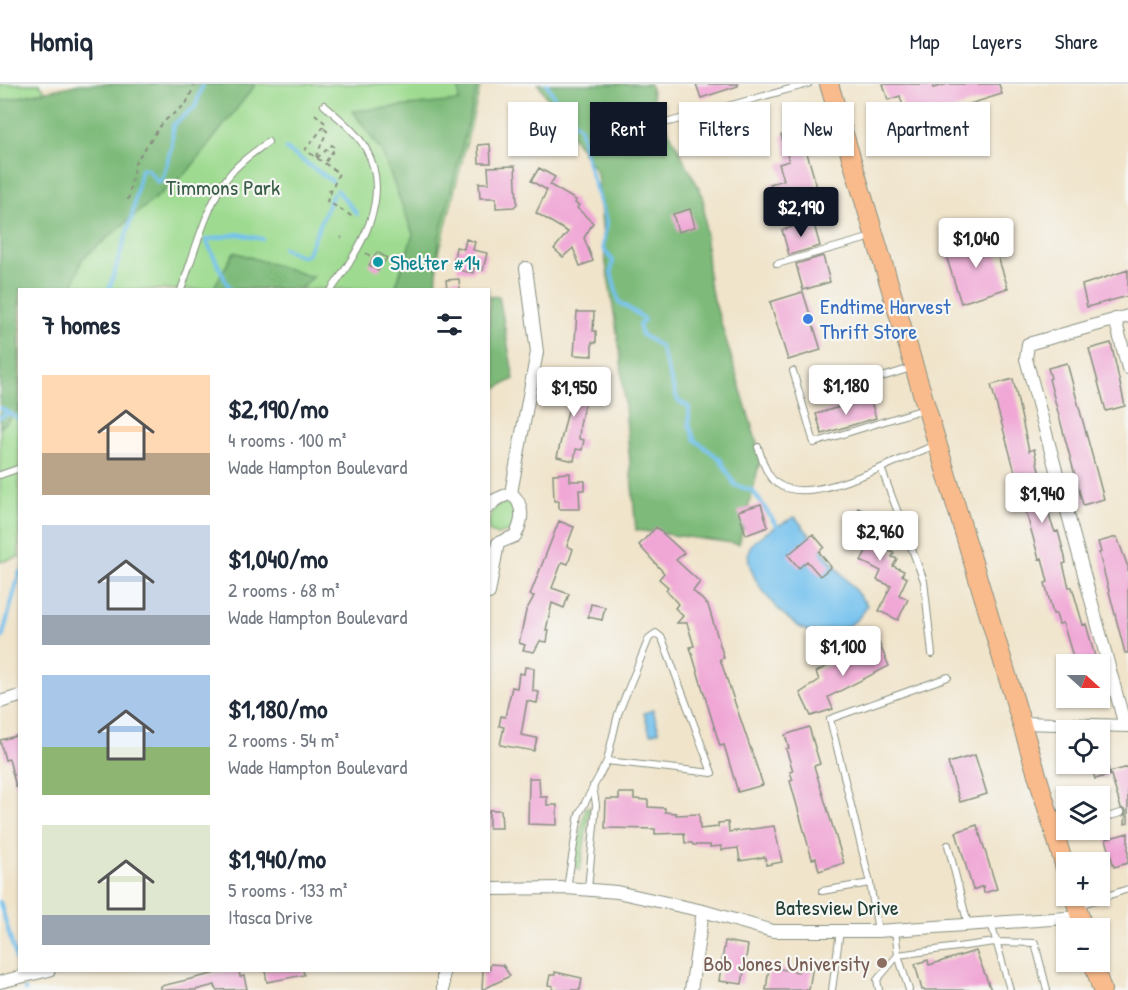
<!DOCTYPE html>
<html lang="en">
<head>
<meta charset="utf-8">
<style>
	body { margin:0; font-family:"Patrick Hand",sans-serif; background:#f2f2f3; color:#1f2937; height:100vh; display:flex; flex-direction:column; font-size:22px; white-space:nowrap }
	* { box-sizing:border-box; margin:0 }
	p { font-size:20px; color:#747a83 }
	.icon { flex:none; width:33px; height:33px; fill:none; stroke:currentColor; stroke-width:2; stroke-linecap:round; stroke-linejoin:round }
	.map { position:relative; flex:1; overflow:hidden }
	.side { position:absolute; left:18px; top:204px; width:472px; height:684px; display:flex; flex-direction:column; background:#fff; border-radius:0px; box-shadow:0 2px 4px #0004 }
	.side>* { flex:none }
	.guide { position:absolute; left:508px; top:18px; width:530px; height:54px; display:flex; gap:12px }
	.needle { width:39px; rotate:111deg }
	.controls { position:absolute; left:1056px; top:570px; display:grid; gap:12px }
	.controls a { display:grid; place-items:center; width:54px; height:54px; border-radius:0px; background:#fff; box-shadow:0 2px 4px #0004; font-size:30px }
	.price { position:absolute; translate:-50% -51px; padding:0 14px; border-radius:6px; background:#fff; color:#222; font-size:20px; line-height:39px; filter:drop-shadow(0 2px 3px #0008) }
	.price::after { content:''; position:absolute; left:50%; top:36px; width:18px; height:14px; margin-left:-9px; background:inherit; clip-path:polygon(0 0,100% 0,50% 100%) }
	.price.active { background:#111827; color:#fff }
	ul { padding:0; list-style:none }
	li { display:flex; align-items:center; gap:18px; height:150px; padding:0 24px }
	li span { display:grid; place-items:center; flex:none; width:168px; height:120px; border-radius:0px; color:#555 }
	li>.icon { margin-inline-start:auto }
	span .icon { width:72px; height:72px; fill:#fffc; stroke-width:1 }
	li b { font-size:26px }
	h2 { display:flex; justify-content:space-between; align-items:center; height:72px; padding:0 24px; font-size:26px }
	.pill { padding:0 21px; border-radius:0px; background:#fff; box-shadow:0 2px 4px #0004; font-size:21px; line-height:54px }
	.pill.active { background:#111827; color:#fff }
	header { display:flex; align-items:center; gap:36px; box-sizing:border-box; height:84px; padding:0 30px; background:#fff; border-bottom:2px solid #e0e1e3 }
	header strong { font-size:28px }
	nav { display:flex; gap:33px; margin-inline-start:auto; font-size:21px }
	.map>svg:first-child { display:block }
</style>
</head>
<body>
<header>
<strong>Homiq</strong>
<nav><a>Map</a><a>Layers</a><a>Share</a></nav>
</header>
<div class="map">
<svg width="1128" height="906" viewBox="0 0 1128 906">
	<rect width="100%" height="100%" fill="#f6f6f2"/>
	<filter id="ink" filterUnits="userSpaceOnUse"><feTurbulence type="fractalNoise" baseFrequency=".0167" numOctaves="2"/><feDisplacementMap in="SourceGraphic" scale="12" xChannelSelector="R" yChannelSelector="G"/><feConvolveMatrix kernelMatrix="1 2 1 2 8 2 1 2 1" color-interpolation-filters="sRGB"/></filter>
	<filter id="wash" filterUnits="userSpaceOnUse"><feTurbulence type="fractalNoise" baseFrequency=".008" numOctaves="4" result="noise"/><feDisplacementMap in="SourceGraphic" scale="24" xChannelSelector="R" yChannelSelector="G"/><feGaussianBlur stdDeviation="1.35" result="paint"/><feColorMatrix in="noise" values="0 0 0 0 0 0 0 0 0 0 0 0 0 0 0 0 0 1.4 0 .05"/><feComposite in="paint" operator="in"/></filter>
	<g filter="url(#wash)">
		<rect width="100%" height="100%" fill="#f0e4cb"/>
		<!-- green -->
		<path fill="#9edb90" stroke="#5e8c62" stroke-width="1.5" d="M0,0H40L84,59L166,0H481L430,205L20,206L19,473L0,478Z
			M505,418L517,428L512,447L497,451L489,447C489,431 490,424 505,418Z
			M586,723H590L580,786L574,782Z"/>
		<!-- forest -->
		<path fill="#7ebb7a" stroke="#4e7c57" stroke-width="1.5" d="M80,0H256L188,87L82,175L72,205L20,206L19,326L0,344V17Z
			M459,0H478L439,154L436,205H395L413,150L382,68L353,27L459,17Z
			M538,0H650L654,19L703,112L709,199L761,373L739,460L636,446L620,267L605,173L597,89Z
			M234,168L313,193L300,205H213Z
			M499,212L514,295L489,308V213Z"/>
		<!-- water -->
		<path fill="#73c1ee" stroke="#497f91" stroke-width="1.5" d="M795,433L867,521C859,541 832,554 810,548C787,541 739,489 750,463C754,454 784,438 795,433Z
			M653,626L659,647L650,650L644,629Z"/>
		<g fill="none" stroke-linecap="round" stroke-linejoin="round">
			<!-- stream -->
			<path stroke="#73c1ee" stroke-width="4" d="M547,0L563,29L580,43L588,80L606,137L603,164L613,177L611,188L619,218L642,233L644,236L639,241L642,251L660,262L678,317L689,323V341L695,356L720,375L735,401L753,407L777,442
				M286,65L332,97
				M337,106L357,130
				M206,156L238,150L262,155
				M206,156L230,206
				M283,164L301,172L307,171L333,110
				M109,206L132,132L140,89L141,85L148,86L158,98L162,96L172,61L173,41L195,23L203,0
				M0,324L20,335
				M0,333L10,329
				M20,338V340
				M2,554L20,487
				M0,818L17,878
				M25,905V906"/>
		</g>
		<g id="blocks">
			<!-- building -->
			<path fill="#f0a7d6" d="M696,0H738V2L701,14Z
				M883,0H932L933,4L948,0H999L1002,10L908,39L900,12L888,16Z
				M800,45L818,107L776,120L770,100L784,96L779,80L789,77L781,51Z
				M490,60L491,79H479L478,61Z
				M515,82L517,120L514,123L496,124V114H480L479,99H489L488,83Z
				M539,84L555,93L550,101L576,116L575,119L579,121L577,124L593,139L584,154L593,177L580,182L573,164L563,173L554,165L568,148L536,129L547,106L531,97Z
				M690,125L695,143L678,148L673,130Z
				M813,137L820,162L789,171L782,146Z
				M991,151L1008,204L961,219L944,165Z
				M466,155L475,158L473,166L487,169L483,186L474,184L473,189L457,186L458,177L454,176L456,163L464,165Z
				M377,168L387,174L378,187L369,181Z
				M823,172L830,198L803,206L796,180Z
				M1128,186V212L1087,223L1082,201Z
				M459,195L460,206H447L446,196Z
				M803,208L821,266L788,276L770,218Z
				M577,228H594L593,247H596V259L592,258V272L574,271Z
				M1111,259L1125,322L1106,327L1089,265Z
				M1067,279L1104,415L1083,421L1049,295L1051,294L1048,284Z
				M573,289L590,292L580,341L579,355L584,356L582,366L576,365L574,377L557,373L571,314L569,307Z
				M1013,295L1029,367L1034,365L1051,438L1055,448L1058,447L1065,473L1066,479L1063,480L1069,503H1072L1083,541L1086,540L1097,580H1075L1063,539L1059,540L1056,530H1053L1045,499L1048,498L1042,474L1039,475L991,301Z
				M870,314L876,334L822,350L816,330Z
				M570,389V397H585V406H579L580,425H559V417H554L553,390Z
				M761,420L768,443L746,451L738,427Z
				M858,424L876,433L872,441L878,443L875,449L889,456L885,465L894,469L892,473L897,475L893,482L904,487L902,491L907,494L899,511L908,515L898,536L879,527L891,502L877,496L881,487L861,477L869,461L846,450Z
				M559,437L574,443L567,462L573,465L568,480L562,478L552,504L569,510L564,524L552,519L546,546H549L547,558L540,557L534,568L523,566L525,561L519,559L526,527L534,512L530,511Z
				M656,443L684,469L676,476L700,498L693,507L708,521L724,574L720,575L763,701L738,708L724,661L720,662L690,563L694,562L687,539H677L683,532L675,524L678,520L666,506L668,503L659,495L664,489L639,461Z
				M813,450L824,463L819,468L831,483L820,492L807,477L799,484L788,471Z
				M1117,453L1128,483V569H1125L1099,469L1101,468L1098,458Z
				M591,520L605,523L602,536L588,533Z
				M879,559L889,582L828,613L833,625L811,632L800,609L819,596L816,588L851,569Z
				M525,583L534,584L533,607L539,608L537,619L527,617L521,651L537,654L534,667L500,661L504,643L499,642L501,632L505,633L512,603L517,604L519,589L524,590Z
				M809,643L820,680L814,682L844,779L819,787L816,774L812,775L790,697L793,696L790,688L793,687L786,665L789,664L785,651Z
				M20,651V702L16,703L9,675L5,676L0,656Z
				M975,671L987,710L960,718L948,679Z
				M1091,680H1107L1110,691L1095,695Z
				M1128,683V739L1125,740L1126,727L1121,724L1110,688Z
				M529,694H539L540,713H547V721H557V741L528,740Z
				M619,709H634V715L648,716V723L665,724V728L676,729V731L699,730L700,745L718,743V739L728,738L729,748L774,742L782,778L766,781L765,773L740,777L738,764L721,766V762L710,763V761H693L692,759H685L684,749L655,750V745L605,744L606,715H619Z
				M489,726H501L502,744H489Z
				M977,741L997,805L984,809L983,802L973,806L956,748Z
				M1128,749V779L1114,783L1106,755Z
				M725,857L748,861L742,900L719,897Z
				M976,867L991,906H922L915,880L928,876L929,881Z
				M799,879L813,881L809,906H766L769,883L798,888Z
				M491,880L503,881L510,892L482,906L483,886H489Z
				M229,886H239L240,893L244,892L247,905L216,906L215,901L195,906H161V902Z
				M265,886H303L304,891L267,898Z
				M555,888L582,894L580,906H552L553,902L548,901L550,891H555Z"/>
		</g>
	</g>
	<g filter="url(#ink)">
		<use href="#blocks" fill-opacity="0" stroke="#889080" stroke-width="1.5"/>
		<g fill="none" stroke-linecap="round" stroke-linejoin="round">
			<defs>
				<path id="service" d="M324,21C338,34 356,47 366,65C393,114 360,166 331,206
					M669,38L808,0
					M777,180L872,153
					M181,206C192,176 208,118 227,94C238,79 253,69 268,58
					M793,287L814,359L924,325
					M860,300L911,284
					M758,363C761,371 763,381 768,389C787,425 853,395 881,384
					M0,391L20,384
					M932,570L924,497L881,384L935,361
					M1100,735L1121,729
					M1055,748L1066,744
					M948,761L968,841
					M567,804L579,730L607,677L618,630L649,554L656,549L662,554L712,689L607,677
					M588,805L596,721L593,702
					M822,807L870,799
					M1080,821L1128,805
					M991,839L1010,906
					M895,846L898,871L909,906
					M878,847L870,799L830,635L948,593
					M832,906L840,847
					M879,906L877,896L898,871L995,858L1035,859L1047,906"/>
				<path id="minor" d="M1115,235L1128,284
					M489,423L495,416L511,409
					M489,509L498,459L515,452C523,437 525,421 511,409L537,268L526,184
					M0,618L20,612
					M1022,639L1128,642
					M1125,642L1026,275L1028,260L1128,232
					M489,805L567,804L617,808L703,827L773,847H878L1080,833
					M443,886V906
					M0,898L49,886
					M691,906L703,827"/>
				<path id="primary" d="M829,0L1066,787
					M1074,812L1083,844
					M1093,878L1102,906"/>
			</defs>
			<!-- service casing -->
			<use href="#service" stroke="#889080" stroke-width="8"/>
			<!-- minor casing -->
			<use href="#minor" stroke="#889080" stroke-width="14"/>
			<!-- primary casing -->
			<use href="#primary" stroke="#889080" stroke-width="20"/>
			<!-- path -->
			<path stroke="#889080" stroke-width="2" stroke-dasharray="4.5 4.5" stroke-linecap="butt" d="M315,30L326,40L305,66L339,89L327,117L353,133
				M316,73L327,47L323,44
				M317,74L332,61L335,64L325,79
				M328,107L332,105
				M128,116L135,79L163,38L186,20L195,0
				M341,153L342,154
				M366,169L373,174"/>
			<!-- service -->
			<use href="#service" stroke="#fff" stroke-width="6"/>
			<!-- minor -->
			<use href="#minor" stroke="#fff" stroke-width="12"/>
			<!-- primary -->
			<use href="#primary" stroke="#fabb8c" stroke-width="18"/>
		</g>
	</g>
	<!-- markers -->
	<circle fill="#0f9aa8" stroke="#f6f6f2" stroke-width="2" cx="378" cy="178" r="6"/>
	<circle fill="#3f7fe0" stroke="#f6f6f2" stroke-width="2" cx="808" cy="235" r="6"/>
	<circle fill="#8d6e63" stroke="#f6f6f2" stroke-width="2" cx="882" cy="879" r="6"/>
	<g text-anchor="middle" stroke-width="4.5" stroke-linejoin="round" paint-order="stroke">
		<!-- park labels -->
		<g font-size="22" fill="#385d46" stroke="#f6f6f2">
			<text x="223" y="111">Timmons Park</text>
		</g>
		<!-- culture labels -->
		<g font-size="22" fill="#0d838f" stroke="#f6f6f2" text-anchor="start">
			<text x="390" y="186">Shelter #14</text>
		</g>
		<!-- shop labels -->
		<g font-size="22" fill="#366cbe" stroke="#f6f6f2" text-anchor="start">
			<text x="820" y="230">Endtime Harvest<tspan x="820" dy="25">Thrift Store</tspan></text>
		</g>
		<!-- street labels -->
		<g font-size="22" fill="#1f3d34" stroke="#f6f6f2">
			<text x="837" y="831">Batesview Drive</text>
		</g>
		<!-- education labels -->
		<g font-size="22" fill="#785e54" stroke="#f6f6f2" text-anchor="end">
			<text x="870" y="887">Bob Jones University</text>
		</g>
	</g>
</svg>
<div class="controls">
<a><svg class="needle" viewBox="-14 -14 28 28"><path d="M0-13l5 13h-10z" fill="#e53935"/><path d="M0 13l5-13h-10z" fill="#747a83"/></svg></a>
<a><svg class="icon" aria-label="locate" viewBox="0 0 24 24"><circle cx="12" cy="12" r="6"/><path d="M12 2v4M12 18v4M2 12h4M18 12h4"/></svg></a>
<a><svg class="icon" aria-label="layers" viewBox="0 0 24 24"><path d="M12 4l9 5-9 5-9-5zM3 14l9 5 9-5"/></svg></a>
<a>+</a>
<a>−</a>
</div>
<b class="price active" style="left:801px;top:154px">$2,190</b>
<b class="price" style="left:976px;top:185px">$1,040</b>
<b class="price" style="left:846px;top:332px">$1,180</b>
<b class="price" style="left:574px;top:334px">$1,950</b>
<b class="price" style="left:1042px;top:440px">$1,940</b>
<b class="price" style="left:880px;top:478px">$2,960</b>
<b class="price" style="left:843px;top:593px">$1,100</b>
<div class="guide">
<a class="pill">Buy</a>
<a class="pill active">Rent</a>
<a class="pill">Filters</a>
<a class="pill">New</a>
<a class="pill">Apartment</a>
</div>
<section class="side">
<h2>7 homes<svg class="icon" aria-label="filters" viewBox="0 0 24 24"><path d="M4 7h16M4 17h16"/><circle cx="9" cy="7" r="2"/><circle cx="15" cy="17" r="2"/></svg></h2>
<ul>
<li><span style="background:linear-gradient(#ffd9b3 65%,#b9a48a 0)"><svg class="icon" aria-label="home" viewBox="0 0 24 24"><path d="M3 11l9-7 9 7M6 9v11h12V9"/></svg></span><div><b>$2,190/mo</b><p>4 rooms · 100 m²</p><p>Wade Hampton Boulevard</p></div></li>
<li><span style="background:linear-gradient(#c9d6e8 75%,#9aa5b1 0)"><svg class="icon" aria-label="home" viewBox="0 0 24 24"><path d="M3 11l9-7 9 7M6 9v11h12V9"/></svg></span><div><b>$1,040/mo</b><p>2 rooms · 68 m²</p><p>Wade Hampton Boulevard</p></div></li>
<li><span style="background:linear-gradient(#a9c7e8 60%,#8fb573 0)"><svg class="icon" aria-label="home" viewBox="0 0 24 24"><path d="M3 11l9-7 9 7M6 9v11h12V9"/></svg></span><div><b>$1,180/mo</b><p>2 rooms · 54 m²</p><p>Wade Hampton Boulevard</p></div></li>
<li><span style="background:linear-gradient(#dfe7d0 75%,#9aa5b1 0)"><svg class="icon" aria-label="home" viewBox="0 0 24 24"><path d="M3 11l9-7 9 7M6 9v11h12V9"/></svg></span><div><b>$1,940/mo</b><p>5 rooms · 133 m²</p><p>Itasca Drive</p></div></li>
</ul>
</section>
</div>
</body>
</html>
